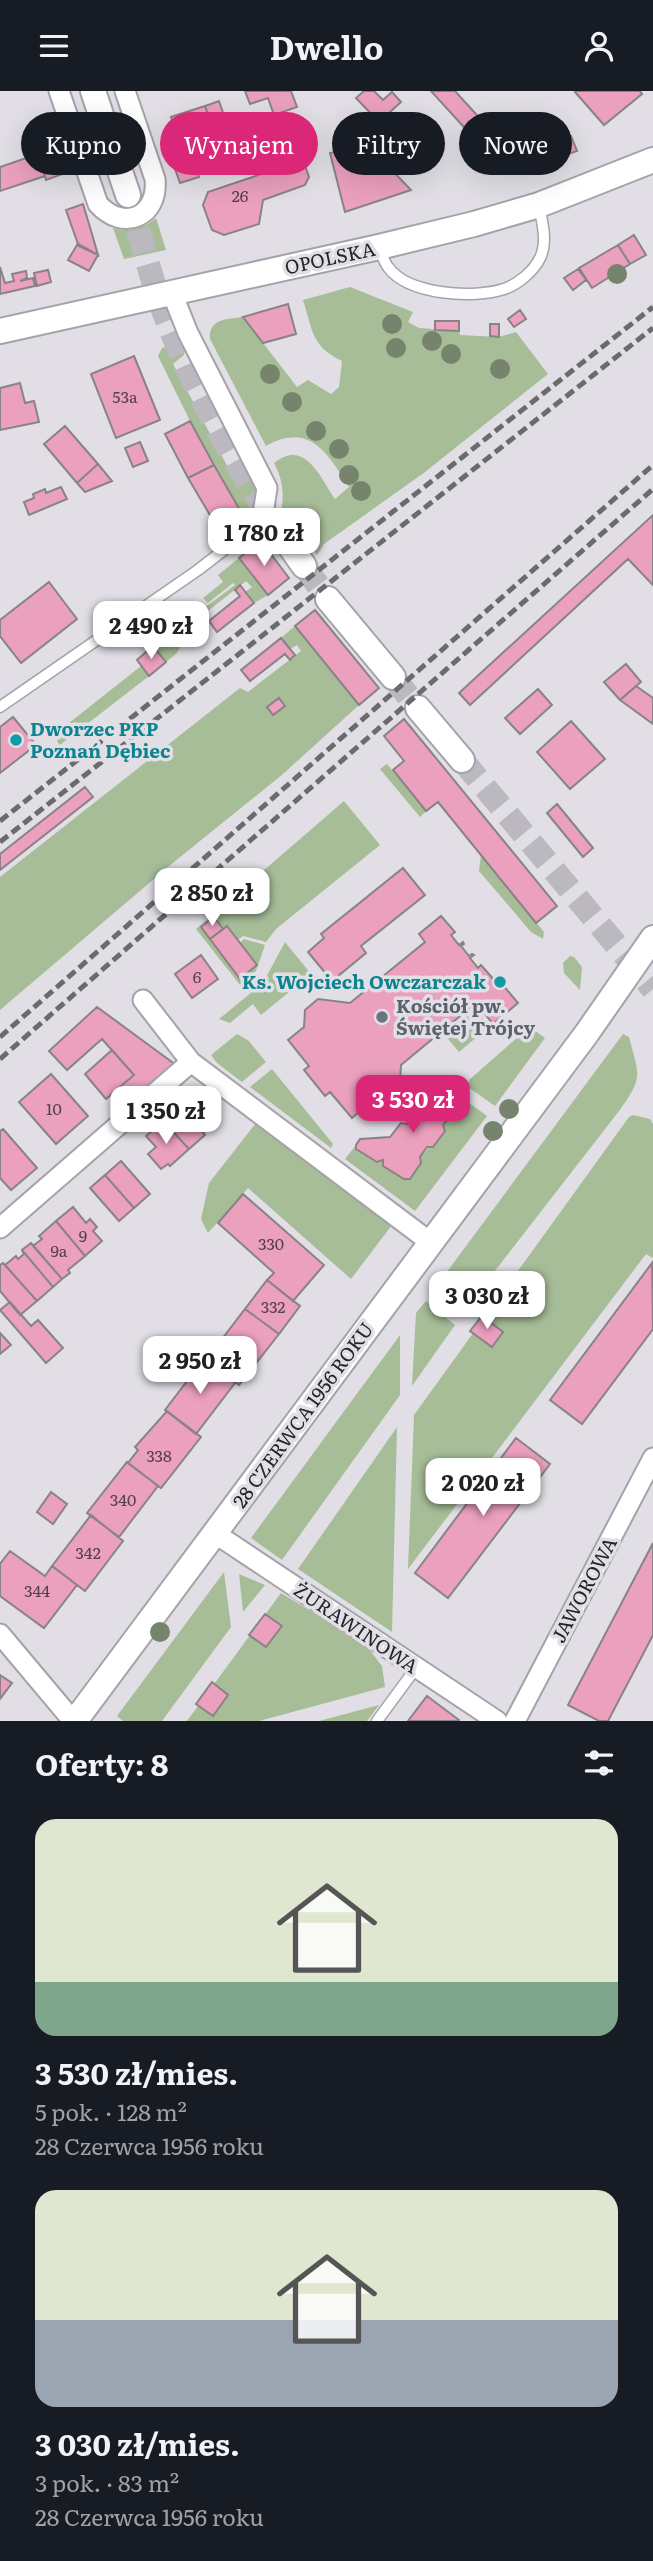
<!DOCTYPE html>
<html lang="pl">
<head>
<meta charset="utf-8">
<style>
	body { margin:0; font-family:Literata,serif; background:#20242c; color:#f1f3f6; height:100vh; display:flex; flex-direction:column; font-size:26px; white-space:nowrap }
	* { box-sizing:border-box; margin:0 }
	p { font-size:23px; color:#9ea1a6 }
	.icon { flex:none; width:38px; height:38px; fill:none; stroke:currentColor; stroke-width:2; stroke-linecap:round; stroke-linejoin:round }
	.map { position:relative; height:1630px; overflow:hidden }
	.panel { display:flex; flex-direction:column; background:#171b24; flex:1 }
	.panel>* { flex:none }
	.guide { position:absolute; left:21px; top:21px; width:612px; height:63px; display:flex; gap:14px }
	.price { position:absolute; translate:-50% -60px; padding:0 16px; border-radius:14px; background:#fff; color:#222; font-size:23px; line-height:46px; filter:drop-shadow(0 2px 4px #0008) }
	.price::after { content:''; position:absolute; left:50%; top:42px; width:21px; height:16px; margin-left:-10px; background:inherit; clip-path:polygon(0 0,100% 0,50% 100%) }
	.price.active { background:#db2777; color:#fff }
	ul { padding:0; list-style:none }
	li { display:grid; align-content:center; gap:14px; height:371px; padding:0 35px }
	li span { display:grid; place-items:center; height:217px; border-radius:21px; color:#555 }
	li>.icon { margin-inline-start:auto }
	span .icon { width:126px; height:126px; fill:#fffc; stroke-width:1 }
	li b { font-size:30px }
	h2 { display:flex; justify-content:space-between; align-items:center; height:84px; padding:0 35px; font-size:30px }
	.tag { padding:0 24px; border-radius:32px; background:#171b24; box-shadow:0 7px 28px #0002; font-size:24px; line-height:63px }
	.tag.active { background:#db2777; color:#fff }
	header { display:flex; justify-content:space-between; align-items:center; height:91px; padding:0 35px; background:#171b24; font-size:32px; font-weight:700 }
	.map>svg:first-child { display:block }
</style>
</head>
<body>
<header><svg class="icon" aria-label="menu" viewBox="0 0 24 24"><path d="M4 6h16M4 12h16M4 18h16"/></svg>Dwello<svg class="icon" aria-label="person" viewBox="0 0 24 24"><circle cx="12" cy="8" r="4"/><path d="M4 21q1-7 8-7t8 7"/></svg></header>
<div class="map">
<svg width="653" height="1630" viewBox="0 0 653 1630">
	<rect width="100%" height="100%" fill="#e1dfe5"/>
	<!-- green -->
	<path fill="#a6bd98" d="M156,127L166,159L124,168L113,137C130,141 143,138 156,127Z
		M350,196L413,221L408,231L419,237L459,240L460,244L499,246L516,241L548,283L425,381L324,453L317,464L292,429L284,433L279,429C285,408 284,391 274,372C305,347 320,386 335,408L349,396C328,363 310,330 266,355L210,248C208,228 227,228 243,226L297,296L308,289L331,303L339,296L342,270C311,255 313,240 303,209Z
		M183,251L184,264L173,273L232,384L245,381C262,392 258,416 246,429L190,330L158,265L162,257Z
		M239,467L268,504L254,512L245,501L252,496L246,490L199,527L176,563L166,571L153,555L235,494L233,492L208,512L203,507L223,491L218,484Z
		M295,535L359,614L283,683L174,771L0,919V786L240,597L248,601L301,560L297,554L290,558L281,547Z
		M141,575L149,585L60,654L57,650L59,640Z
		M387,673L426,720L420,726L380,678Z
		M344,710L380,754L276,838L266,851L243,845L238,849L227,835L223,838L214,827L201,836L240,887L257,874L240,852L244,848L265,854L256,880L240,894L196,838Z
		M481,764L544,841L543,848L531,841L479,780Z
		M285,851L311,883L261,924L253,913L230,932L219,928L263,892Z
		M570,865L574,866L582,876L580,899L564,882L563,872Z
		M475,918L490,935L459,961L444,943Z
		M534,939L545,947L495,1015L468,996L469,989L519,945H529Z
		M237,943L249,950L266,971L242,991L217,972L211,964Z
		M623,943L629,946C639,985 644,985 619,1020L463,1221L432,1201Z
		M272,978L333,1053L331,1057L250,996Z
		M461,1006L487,1025L415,1120L345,1068L356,1054L357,1058L377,1071L383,1069L384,1075L403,1088L410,1087L421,1072L420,1066L445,1040L443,1034L458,1014L457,1008Z
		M633,1024L650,1028L653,1033V1167L646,1163L408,1478L414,1324L629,1026Z
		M256,1032L392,1134L351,1188L248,1097L208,1142L201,1128L209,1092Z
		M426,1210L455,1234L412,1295L416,1222Z
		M400,1244V1304L282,1469L251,1447Z
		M397,1336L392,1541L298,1478Z
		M224,1481L231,1536L162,1630H123L117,1625Z
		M239,1483L265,1494L243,1521Z
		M281,1502L365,1553L382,1575L385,1596L259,1630H187Z
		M379,1614L367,1630H319Z"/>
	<!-- building -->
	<path fill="#eba0be" stroke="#898385" stroke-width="2" d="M245,0H291L297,16L274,24L268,7L250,13Z
		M364,0H374L383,9L392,1L401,11L379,31L356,7Z
		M431,0H455L485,33L472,45Z
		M577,0H640L642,3L604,34L575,1Z
		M219,10L226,30L212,34L205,15Z
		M205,15L221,60L186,71L171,26Z
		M223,37L227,38L229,46L218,52L214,40Z
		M382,37L396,51L388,59L374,45Z
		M557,42L565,62L544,71L536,50Z
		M571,45L577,60L566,64L560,50Z
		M62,54L71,80L46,89L38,63Z
		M368,54L411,99L345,121L330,62Z
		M210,62L213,70L196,76L199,86L180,92L174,75Z
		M38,63L45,85L0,100V76Z
		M303,69L309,86L305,94L263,109L259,133L224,144L212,139L203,114L208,101Z
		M83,113L92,143L98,164L78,153L66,119Z
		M634,144L646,164L630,173L618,154Z
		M77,154L98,164L89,180L68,169Z
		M618,154L630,173L592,197L579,177Z
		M0,176L5,192L14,190L12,183L26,180L27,187L20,190L33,187L35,195L0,203Z
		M578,178L586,189L573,199L564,187Z
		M48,179L51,191L37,195L34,182Z
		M288,213L296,243L263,252L243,226Z
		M520,219L526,228L514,236L508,228Z
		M435,230H459V240L435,239Z
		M490,233H499V246L490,245Z
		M134,265L160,329L116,347L91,283Z
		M20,292L25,312L34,310L39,331L0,339V297Z
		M190,330L214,374L188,387L165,343Z
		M65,335L98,373L77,392L44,353Z
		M140,351L148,370L133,376L125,357Z
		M98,373L112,390L85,401L77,392Z
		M214,374L245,428L223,446L188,387Z
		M61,396L67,408L29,424L24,411L34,407L33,403L45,398L46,402Z
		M653,424V494L628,468L470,614L459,602Z
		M261,450L289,487L268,504L239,467Z
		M49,491L77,528L21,572L0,545V529Z
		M240,494L254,512L217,541L209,530L240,505L235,499Z
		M315,519L379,597L359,614L295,535Z
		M281,547L295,564L290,569L285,563L250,590L241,579Z
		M153,555L166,571L149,585L137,569Z
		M626,573L641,591L620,609L604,591Z
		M636,595L653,607V633L620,609Z
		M538,598L552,614L520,643L505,627Z
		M279,607L285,615L273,624L267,616Z
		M13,626L36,654L0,682V636Z
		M404,628L557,815L536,832L438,711L426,720L393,679L404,670L384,645Z
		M571,630L605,668L570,698L537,661Z
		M85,696L93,706L0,779V763Z
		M557,713L593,757L583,766L547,722Z
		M403,777L425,804L361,855L366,862L332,890L308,861L324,847L321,843Z
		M441,825L455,841L451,844L459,854L463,851L464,853L461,855L469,865L472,863L474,864L470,867L478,877L481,874L495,890L497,887L518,912L493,933L476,912L401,974L399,1005L385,1016L367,1014L352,1027L330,1001L325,1005L304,979L309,975L288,949L304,936L305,919L318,908L350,912L425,851L419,843Z
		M214,826L223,838L210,848L201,836Z
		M227,835L257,874L240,888L210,848Z
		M201,864L218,888L192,907L175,883Z
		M97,916L176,974L125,1017L113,1002L134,984L102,948L67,979L49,960Z
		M112,959L134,984L106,1008L85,983Z
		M51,983L88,1025L56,1053L19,1011Z
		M435,996H441L457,1007L459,1014L443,1034L445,1040L433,1056H427L420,1066L421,1072L410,1088H404L383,1075V1069L377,1071L356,1058V1054L360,1048L390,1046L401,1032L408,1033L415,1024L410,1022L419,1010L423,1012Z
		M180,1015L186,1021L193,1015L210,1036L203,1042L205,1044L189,1058L163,1030Z
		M163,1030L189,1058L170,1075L168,1073L161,1078L148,1063L156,1056L146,1045Z
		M3,1038L37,1077L11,1099L0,1087V1040Z
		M121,1070L150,1103L134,1117L105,1084Z
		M105,1084L134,1117L119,1130L90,1097Z
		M243,1103L324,1174L293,1210L267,1189L274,1182L218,1132Z
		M73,1116L86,1132L90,1128L97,1136L93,1140L102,1150L85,1165L56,1130Z
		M56,1130L85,1165L68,1179L70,1182L62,1188L33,1155L42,1148L39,1145Z
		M31,1152L62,1188L53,1196L22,1159Z
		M22,1159L53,1196L37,1210L5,1174L16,1165L18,1168L24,1163Z
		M3,1172L37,1210L20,1224L0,1200V1174Z
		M652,1172L653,1238L582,1333L550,1309Z
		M267,1189L300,1215L279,1243L245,1218Z
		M10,1211L31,1235L38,1229L63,1257L46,1272L0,1219Z
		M245,1218L279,1243L239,1294L206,1269Z
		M482,1225L503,1241L492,1256L470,1240Z
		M0,1242L11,1254L0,1263Z
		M204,1268L235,1292L196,1343L165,1319Z
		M167,1320L201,1346L161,1397L128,1372L138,1359L135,1356Z
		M516,1347L550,1373L448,1507L415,1482Z
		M127,1371L158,1395L119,1446L87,1422Z
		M51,1401L67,1413L53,1433L37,1421Z
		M91,1424L123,1450L85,1500L52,1475Z
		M653,1452V1544L608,1630H599L568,1614Z
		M10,1460L45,1485L52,1475L77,1494L44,1537L0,1505V1473Z
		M265,1523L282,1535L266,1556L249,1544Z
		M0,1584L12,1592L0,1608Z
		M212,1591L228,1604L213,1625L196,1613Z
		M427,1605L459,1629L458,1630H408Z"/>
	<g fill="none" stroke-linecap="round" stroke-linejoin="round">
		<!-- tertiary-tunnel -->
		<path stroke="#bbb9bf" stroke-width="24" stroke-dasharray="24 12" stroke-linecap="butt" d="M128,104C139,140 148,177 160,211C189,290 229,364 275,434
			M304,475L328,508
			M393,586L418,617
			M462,669L653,898"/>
		<defs>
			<path id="service" d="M379,157C382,163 384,171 388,176C408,204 474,208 504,198C517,194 534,180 540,167C548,151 542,131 539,114
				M0,616L198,479L247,441
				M377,1630L416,1577"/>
			<path id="minor" d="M59,0L98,113C123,141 159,126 155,88L125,0
				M172,202L188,242L267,397L263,423L247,441
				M143,909L191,971L430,1151
				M0,1137L191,971
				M216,1443L497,1630
				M0,1543L73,1630
				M515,1630L653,1367"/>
			<path id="tertiary" d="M93,0L128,104
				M0,240L379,156L474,133L539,114L653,69
				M277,437L304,475
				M328,508L393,586
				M418,617L462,669
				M75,1630L587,942L653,847"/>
		</defs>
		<!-- service casing -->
		<use href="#service" stroke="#a5a3a9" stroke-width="13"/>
		<!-- minor casing -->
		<use href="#minor" stroke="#a5a3a9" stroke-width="23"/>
		<!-- tertiary casing -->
		<use href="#tertiary" stroke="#a5a3a9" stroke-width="28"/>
		<!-- service -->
		<use href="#service" stroke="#fff" stroke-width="10"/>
		<!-- minor -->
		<use href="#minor" stroke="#fff" stroke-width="19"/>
		<!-- tertiary -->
		<use href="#tertiary" stroke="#fff" stroke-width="24"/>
		<!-- rail -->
		<path stroke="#6b6a6d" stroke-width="5" stroke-dasharray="10 5" stroke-linecap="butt" d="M0,730L653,216
			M0,751L653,237
			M0,946L653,374
			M0,968L653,398"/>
	</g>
	<!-- trees -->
	<g fill="#76836d">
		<circle cx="617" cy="183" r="10"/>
		<circle cx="392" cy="233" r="10"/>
		<circle cx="432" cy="250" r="10"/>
		<circle cx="396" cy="257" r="10"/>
		<circle cx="451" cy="263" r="10"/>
		<circle cx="500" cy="278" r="10"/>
		<circle cx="270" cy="283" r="10"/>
		<circle cx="292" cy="311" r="10"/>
		<circle cx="316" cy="340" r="10"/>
		<circle cx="339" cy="358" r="10"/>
		<circle cx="349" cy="384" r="10"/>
		<circle cx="361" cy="400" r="10"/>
		<circle cx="509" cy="1018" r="10"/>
		<circle cx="493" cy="1040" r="10"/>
		<circle cx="160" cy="1541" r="10"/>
	</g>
	<!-- markers -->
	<g fill="#0f9aa8" stroke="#e1dfe5" stroke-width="2.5">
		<circle cx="16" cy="649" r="7"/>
		<circle cx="500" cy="891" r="7"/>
	</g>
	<circle fill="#6b7280" stroke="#e1dfe5" stroke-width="2.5" cx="382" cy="926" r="7"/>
	<g text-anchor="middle" stroke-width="7" stroke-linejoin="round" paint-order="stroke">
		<!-- number labels -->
		<g font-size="16" fill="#56424b">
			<text x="240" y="111">26</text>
			<text x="125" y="312">53a</text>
			<text x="197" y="892">6</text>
			<text x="54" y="1024">10</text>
			<text x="83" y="1151">9</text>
			<text x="271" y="1159">330</text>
			<text x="59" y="1166">9a</text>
			<text x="273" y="1222">332</text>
			<text x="159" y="1371">338</text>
			<text x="123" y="1415">340</text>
			<text x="88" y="1468">342</text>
			<text x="37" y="1506">344</text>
		</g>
		<!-- street labels -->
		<g font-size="19" fill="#242325" stroke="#e1dfe5">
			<text transform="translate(330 167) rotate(-12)" y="7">OPOLSKA</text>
			<text transform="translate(303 1324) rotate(-54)" y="7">28 CZERWCA 1956 ROKU</text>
			<text transform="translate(584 1499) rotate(-62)" y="7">JAWOROWA</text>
			<text transform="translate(356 1537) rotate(34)" y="7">ŻURAWINOWA</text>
		</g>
		<!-- culture labels -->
		<g font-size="19" font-weight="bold" fill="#0d838f" stroke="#e1dfe5" text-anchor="start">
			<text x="30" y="645">Dworzec PKP<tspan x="30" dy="22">Poznań Dębiec</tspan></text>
			<text x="486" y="898" text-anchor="end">Ks. Wojciech Owczarczak</text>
		</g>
		<!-- worship labels -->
		<g font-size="19" font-weight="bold" fill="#5b616d" stroke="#e1dfe5" text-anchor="start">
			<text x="396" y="922">Kościół pw.<tspan x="396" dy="22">Świętej Trójcy</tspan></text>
		</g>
	</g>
</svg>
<b class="price" style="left:264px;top:477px">1 780 zł</b>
<b class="price" style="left:151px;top:570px">2 490 zł</b>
<b class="price" style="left:212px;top:837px">2 850 zł</b>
<b class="price active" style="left:413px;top:1044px">3 530 zł</b>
<b class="price" style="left:166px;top:1055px">1 350 zł</b>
<b class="price" style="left:487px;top:1240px">3 030 zł</b>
<b class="price" style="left:200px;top:1305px">2 950 zł</b>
<b class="price" style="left:483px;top:1427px">2 020 zł</b>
<div class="guide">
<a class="tag">Kupno</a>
<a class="tag active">Wynajem</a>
<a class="tag">Filtry</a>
<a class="tag">Nowe</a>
</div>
</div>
<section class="panel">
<h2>Oferty: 8<svg class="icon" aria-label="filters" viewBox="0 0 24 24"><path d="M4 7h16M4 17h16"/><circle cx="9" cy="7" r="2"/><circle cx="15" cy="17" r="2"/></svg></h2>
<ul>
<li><span style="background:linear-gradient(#dfe7d0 75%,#7fa58c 0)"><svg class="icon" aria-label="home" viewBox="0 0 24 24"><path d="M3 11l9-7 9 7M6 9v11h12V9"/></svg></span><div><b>3 530 zł/mies.</b><p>5 pok. · 128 m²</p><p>28 Czerwca 1956 roku</p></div></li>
<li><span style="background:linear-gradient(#dfe7d0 60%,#9aa5b1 0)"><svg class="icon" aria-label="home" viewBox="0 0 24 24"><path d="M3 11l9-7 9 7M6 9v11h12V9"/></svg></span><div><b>3 030 zł/mies.</b><p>3 pok. · 83 m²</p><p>28 Czerwca 1956 roku</p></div></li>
</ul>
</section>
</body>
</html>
